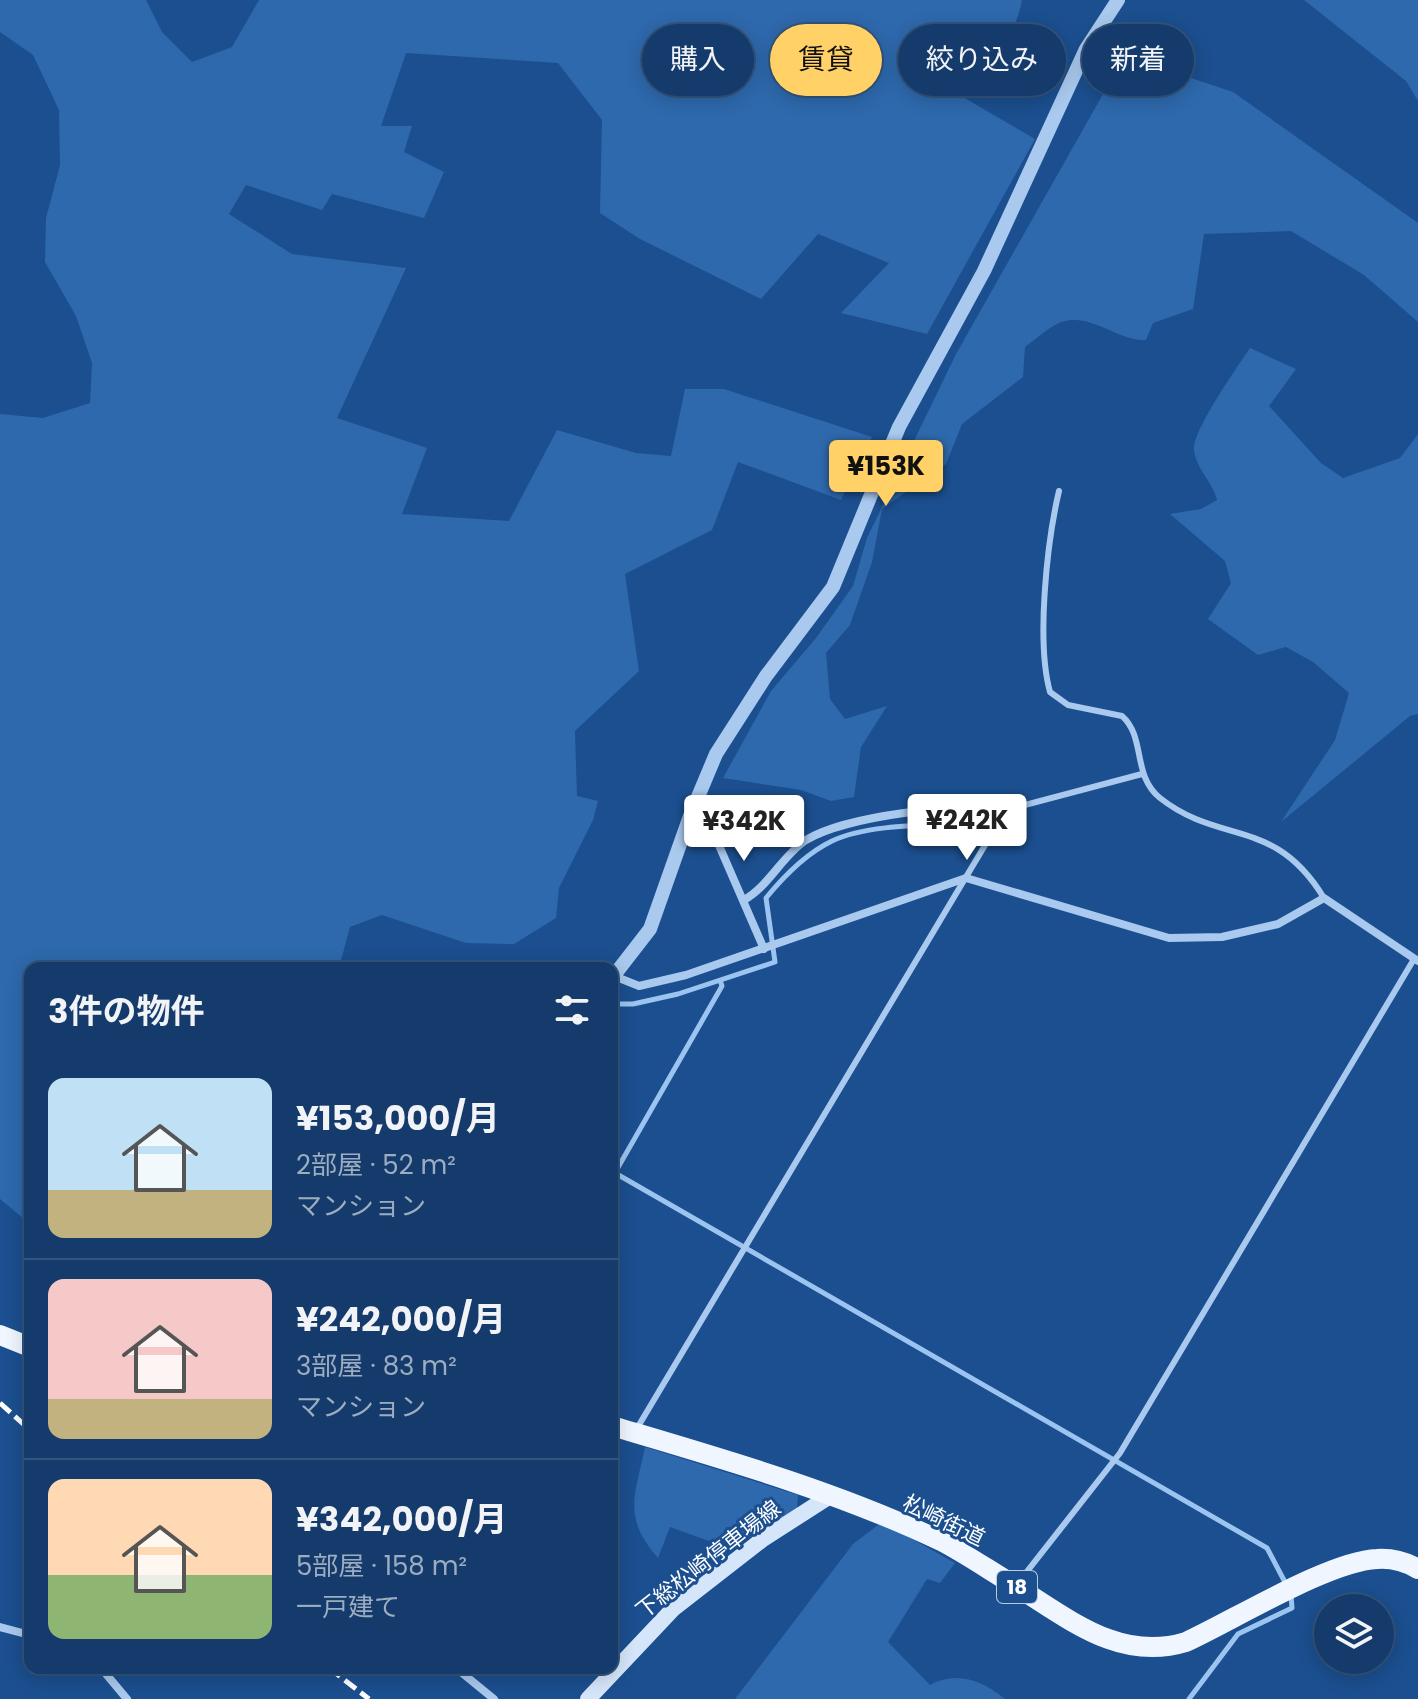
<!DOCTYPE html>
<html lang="ja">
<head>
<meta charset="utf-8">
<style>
	body { margin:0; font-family:Poppins,"Noto Sans JP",sans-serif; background:#214673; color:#f1f3f6; height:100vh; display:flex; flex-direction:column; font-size:30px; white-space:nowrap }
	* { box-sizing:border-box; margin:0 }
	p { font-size:26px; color:#9dadc1 }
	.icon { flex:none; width:44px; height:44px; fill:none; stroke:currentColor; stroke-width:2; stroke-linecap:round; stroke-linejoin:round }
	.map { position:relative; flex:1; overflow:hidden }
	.sheet { position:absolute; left:24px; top:962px; width:594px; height:712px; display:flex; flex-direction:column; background:#143b6b; border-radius:16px; box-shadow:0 4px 20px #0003,0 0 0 2px #33557e }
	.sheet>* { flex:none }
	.banner { position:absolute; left:642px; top:24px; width:656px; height:72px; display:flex; gap:16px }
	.fabs { position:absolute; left:1314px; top:1594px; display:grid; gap:16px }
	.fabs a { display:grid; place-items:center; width:80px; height:80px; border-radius:50%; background:#143b6b; box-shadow:0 4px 20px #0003,0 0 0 2px #33557e; font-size:40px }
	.price { position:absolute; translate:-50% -68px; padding:0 18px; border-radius:8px; background:#fff; color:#222; font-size:26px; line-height:52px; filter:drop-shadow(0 2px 4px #0008) }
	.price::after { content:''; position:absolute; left:50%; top:48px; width:24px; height:18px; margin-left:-12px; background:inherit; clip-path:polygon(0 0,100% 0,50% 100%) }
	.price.active { background:#ffd166; color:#111 }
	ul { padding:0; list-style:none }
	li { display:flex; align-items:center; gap:24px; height:200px; padding:0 24px }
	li+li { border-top:2px solid #33557e }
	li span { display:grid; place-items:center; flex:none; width:224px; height:160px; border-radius:16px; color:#555 }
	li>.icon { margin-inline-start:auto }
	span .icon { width:96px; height:96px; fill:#fffc; stroke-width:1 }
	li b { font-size:34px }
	h2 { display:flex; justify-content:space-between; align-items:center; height:96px; padding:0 24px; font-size:34px }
	.pill { padding:0 28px; border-radius:36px; background:#143b6b; box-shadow:0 4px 20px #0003,0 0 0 2px #33557e; font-size:28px; line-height:72px }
	.pill.active { background:#ffd166; color:#111 }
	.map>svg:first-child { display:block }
</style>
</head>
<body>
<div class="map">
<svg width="1418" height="1699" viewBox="0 0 1418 1699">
	<rect width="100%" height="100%" fill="#1b4f8f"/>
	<!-- green -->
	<path fill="#2e69ad" d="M0,0H146L162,32L192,62L232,47L259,0H1022C1015,42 985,65 956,93L1035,139L927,334L841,313L889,263L818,234L761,299L640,239L600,213L602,120L558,63L406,53L381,126H412L404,152L444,172L424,218L332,194L322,210L246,185L229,214L292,254L406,268L337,418L427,448L402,514L509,521L557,430L636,453L671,456L685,389H724L872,437L841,500L738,462L712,530L625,574L639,671L575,731L577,796L598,801L593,820L559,888L556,918L514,944L466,943L382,915L350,927L339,968H30V1224L0,1199V414L43,418L90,403L92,363L76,316L45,262L46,218L60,165L59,110L33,55L0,32Z
		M1304,0H1418V101L1406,81Z
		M1149,75H1182L1233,92L1418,223V322L1364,275L1291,231L1204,234L1193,309L1153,323L1146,340C1117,341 1091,312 1061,322C1049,327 1036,339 1025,347L1023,377L962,424L946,464L882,509L872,562L850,625L826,653L830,699L845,719L887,706L861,747L854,797L831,801L801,790L723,778L771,691L816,638L853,586L867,538L956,354L1107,87Z
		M1250,348L1296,369L1269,406L1321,463L1343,478L1400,458L1418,434V714L1410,716L1281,822L1335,740L1349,693L1313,662L1286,647L1258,655L1208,619L1231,583L1225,561L1170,514L1201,509L1217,500C1213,482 1196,469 1194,450C1192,431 1238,366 1250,348Z
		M645,1447L798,1495L797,1508L731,1549L670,1527L658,1558C622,1517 635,1496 645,1447Z
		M882,1522L955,1563L940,1583L927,1579L888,1642L930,1685C956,1670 984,1681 1005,1699H735L853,1544Z"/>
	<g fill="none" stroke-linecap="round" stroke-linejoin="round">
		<!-- stream -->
		<path stroke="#9cc4f0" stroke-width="5" d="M612,1004H633L678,994L775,962L766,898C784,876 807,853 832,841C872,822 942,826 987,822
			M615,1173L1267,1548L1287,1586
			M612,1178L722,986L720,980
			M1189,1699L1238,1634L1292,1608L1291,1595"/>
		<!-- service -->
		<path stroke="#a9c9ee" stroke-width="6" d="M1059,491C1047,542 1036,642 1050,692L1068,705L1122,716C1146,737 1132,776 1160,798C1221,846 1274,816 1324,898
			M636,1430L1006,810L1142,774
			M1018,1583L1120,1453L1414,959"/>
		<!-- minor -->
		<path stroke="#a9c9ee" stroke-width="8" d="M690,816L702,818L711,827L764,949
			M744,900C769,886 782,856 806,840C845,816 961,802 1006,810
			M614,976L639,986L686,975L966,878L1169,938L1222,937L1278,924L1324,898L1418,961
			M0,1627L30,1635
			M101,1668L127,1699
			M456,1668L494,1699"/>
		<!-- tertiary -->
		<path stroke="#a9c9ee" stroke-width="14" d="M612,978L650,929L690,816L716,754L766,676L833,587L899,427L984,271L1086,49L1118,0"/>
		<!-- secondary -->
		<path stroke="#d6e6fa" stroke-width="16" d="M588,1699L673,1609L763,1539L830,1496"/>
		<!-- primary -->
		<path stroke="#f0f6ff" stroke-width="20" d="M0,1335L30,1347
			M612,1426C723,1459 836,1491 941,1541C964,1553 986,1568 1009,1582C1066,1616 1117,1663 1186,1642C1234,1620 1329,1561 1377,1559C1391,1558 1406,1562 1418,1569"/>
		<!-- rail -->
		<path stroke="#fff" stroke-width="5" stroke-dasharray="14 6" stroke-linecap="butt" d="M0,1403L30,1430
			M329,1668L369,1699"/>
	</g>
	<g text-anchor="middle" stroke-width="6" stroke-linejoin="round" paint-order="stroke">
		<!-- shield labels -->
		<rect fill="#1b4f8f" stroke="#bbcadd" stroke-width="2" x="997" y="1571" width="40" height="32" rx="6"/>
		<g font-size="20" font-weight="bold" fill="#fff">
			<text x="1017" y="1594">18</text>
		</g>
		<!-- street labels -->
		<g font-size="22" fill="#fff" stroke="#1b4f8f">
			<text transform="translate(944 1520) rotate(26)" y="8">松崎街道</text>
			<text transform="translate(708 1559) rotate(-38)" y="8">下総松崎停車場線</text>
		</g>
	</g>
</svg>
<div class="fabs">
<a><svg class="icon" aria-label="layers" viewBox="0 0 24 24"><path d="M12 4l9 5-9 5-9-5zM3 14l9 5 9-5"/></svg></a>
</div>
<b class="price active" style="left:886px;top:508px">¥153K</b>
<b class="price" style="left:967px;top:862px">¥242K</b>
<b class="price" style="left:744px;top:863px">¥342K</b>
<div class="banner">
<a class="pill">購入</a>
<a class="pill active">賃貸</a>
<a class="pill">絞り込み</a>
<a class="pill">新着</a>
</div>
<section class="sheet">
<h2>3件の物件<svg class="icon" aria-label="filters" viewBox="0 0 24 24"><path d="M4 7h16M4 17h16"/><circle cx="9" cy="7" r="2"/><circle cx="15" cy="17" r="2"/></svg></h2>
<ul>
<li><span style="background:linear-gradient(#bfe0f5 70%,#c2b280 0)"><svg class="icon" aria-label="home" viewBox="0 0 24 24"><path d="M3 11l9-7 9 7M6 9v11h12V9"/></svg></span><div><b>¥153,000/月</b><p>2部屋 · 52 m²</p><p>マンション</p></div></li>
<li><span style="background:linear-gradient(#f6c9c9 75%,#c2b280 0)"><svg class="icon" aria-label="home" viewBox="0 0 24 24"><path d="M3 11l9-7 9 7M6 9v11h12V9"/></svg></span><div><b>¥242,000/月</b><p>3部屋 · 83 m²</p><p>マンション</p></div></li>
<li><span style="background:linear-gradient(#ffd9b3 60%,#8fb573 0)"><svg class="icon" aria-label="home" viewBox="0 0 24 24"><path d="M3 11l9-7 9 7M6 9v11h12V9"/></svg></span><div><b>¥342,000/月</b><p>5部屋 · 158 m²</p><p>一戸建て</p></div></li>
</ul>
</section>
</div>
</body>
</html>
